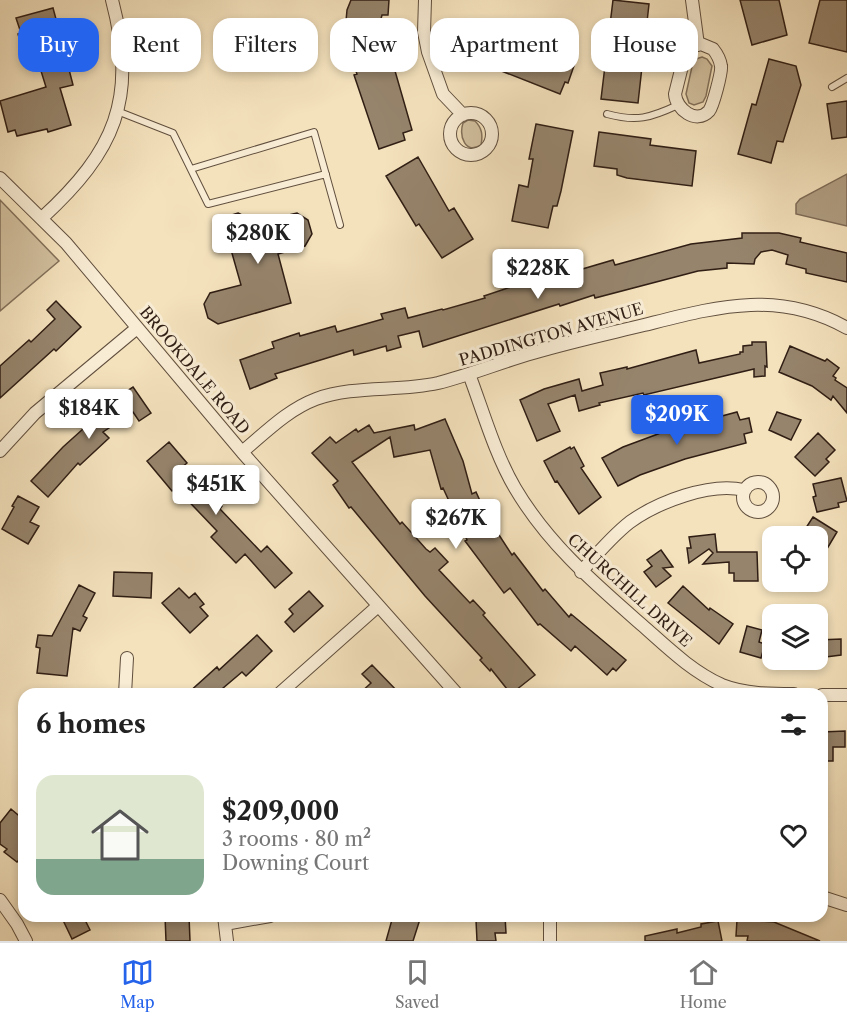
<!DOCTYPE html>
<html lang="en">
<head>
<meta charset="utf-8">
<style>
	body { margin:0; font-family:"Libre Caslon Text",serif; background:#f6f6f6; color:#222; height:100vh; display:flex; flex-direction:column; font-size:22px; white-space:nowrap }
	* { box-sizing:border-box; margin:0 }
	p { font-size:20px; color:#767676 }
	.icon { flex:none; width:33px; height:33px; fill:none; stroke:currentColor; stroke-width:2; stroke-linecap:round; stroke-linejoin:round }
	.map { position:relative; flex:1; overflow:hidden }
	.panel { position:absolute; left:18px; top:688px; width:810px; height:234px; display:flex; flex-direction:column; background:#fff; border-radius:18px; box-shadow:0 3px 9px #0003 }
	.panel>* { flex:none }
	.banner { position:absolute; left:18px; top:18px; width:812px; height:54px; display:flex; gap:12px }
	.buttons { position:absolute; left:762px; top:526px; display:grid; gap:12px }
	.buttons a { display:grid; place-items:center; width:66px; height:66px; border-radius:12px; background:#fff; box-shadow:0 3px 9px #0003; font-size:30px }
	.price { position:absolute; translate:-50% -51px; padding:0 14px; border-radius:6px; background:#fff; color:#222; font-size:20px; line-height:39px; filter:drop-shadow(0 2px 3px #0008) }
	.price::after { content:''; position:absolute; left:50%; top:36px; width:18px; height:14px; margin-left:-9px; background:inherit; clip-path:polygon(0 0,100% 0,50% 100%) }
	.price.on { background:#2563eb; color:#fff }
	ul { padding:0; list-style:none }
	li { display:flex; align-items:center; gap:18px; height:150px; padding:0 18px }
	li+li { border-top:2px solid #e0e0e0 }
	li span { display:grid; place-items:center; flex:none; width:168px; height:120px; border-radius:18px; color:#555 }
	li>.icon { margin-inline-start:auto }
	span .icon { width:72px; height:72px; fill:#fffc; stroke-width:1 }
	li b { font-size:26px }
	h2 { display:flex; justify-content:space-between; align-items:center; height:72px; padding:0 18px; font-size:26px }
	.chip { padding:0 21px; border-radius:18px; background:#fff; box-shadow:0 3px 9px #0003; font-size:21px; line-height:54px }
	.chip.on { background:#2563eb; color:#fff }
	.tab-bar { display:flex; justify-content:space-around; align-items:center; height:84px; border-top:2px solid #e0e0e0; background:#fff; font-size:16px; color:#767676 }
	.tab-bar a { display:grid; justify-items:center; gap:3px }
	.tab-bar .on { color:#2563eb }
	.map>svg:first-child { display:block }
</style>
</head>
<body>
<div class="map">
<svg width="847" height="941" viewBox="0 0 847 941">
	<rect width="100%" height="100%" fill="#f4e2bd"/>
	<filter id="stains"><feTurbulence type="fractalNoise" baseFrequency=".00333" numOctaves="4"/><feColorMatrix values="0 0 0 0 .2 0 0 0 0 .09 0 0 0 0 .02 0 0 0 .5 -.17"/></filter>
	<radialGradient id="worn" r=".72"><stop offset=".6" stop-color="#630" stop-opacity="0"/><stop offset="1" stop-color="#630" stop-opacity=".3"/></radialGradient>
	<!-- green -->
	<path fill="#d3c1a0" stroke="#82705a" stroke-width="1.5" d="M702,57L707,59L712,66L706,96L703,102L694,105L689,103L686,94L693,62L696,59Z
		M468,120L475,121C482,128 483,135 481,145C465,155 459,136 463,123Z
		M0,200L59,261L0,311Z"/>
	<!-- water -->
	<path fill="#b19f84" stroke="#7d6b57" stroke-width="1.5" d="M847,174V226L796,214V204L800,199Z"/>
	<!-- building -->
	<path fill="#96846c" stroke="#301e14" stroke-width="1.5" d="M351,0H389L388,15H382L381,19H375V24L346,21L347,10Z
		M613,0L649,4L638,103L601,99Z
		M740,0H779L787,35L752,45Z
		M820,0H847V52L809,43Z
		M53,8L60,34L65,32L69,49L64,50L73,85L60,88L71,125L48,132L47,129L17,136L15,130L8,132L0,101L46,87L37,58L32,60L27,43L21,45L18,34L21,33L16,18Z
		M483,21L555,49L553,55L575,63L568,83L565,82L560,94L471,59L476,46L473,45Z
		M377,44L380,53L389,50L412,130L403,133L405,140L379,149L354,75L357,74L349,53Z
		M769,59L796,66L801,85L783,142L777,141L771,163L738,154L752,104L756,105Z
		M847,101V137L832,139L827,104Z
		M536,124L573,131L561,191L557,206H553L548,228L512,221L519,185L528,187L533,159H529Z
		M599,132L651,139L650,145L696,151L692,186L627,178L617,175V169L594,166Z
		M418,157L449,211L454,208L473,239L442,258L419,224L416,226L386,176Z
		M238,213L248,218L250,224L297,213L308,220L312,234L305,246L278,254L291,303L218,324L208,318L204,304L210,293L241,285L224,225L228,216Z
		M742,233H779L801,238L800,242L847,253V282L806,273V269L786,264L788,255L772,250L761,252L755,259L754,264L727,263V268L698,271L595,298L594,295L560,306L559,304L423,347L419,331L398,336L401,347L387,351L386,346L354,355L353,350L275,374L277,378L250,389L240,360L274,348L272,342L299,333L300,336L335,326L337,332L383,319L381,314L405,308L408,318L442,309L443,310L485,298L484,296L517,285L516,282L544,274L545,280L613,260L615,265L691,244L742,238Z
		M56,301L81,327L56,351L54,349L0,398V366L29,340L31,342L55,319L47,310Z
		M752,342H766L767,367L765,366V376L754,377V369L644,395L643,393L599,403L600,405L579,411L575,395L548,404L560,431L537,441L520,400L544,389L579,379L582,391L603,385L600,373L627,367V369L696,350L699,363L740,354V352H743V346L752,345Z
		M790,346L825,361L827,359L839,368L833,376L836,378L835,380L847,388V413L833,396L831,400L812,386L779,372Z
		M133,387L151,413L139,421L133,412L103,432L109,438L80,465L78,463L48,497L31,481L63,447L103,411L101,408Z
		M737,412L740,420L749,418L752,432L744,434L746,443L685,459L640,475L618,486L602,458L623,447L666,431Z
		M777,412L801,420L791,440L769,430Z
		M445,419L463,461L472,494L476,492L496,536L499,535L512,555L514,553L543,591L545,589L569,617L571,614L626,660L616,671L613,668L607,675L575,646L571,651L540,624L538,625L510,588L504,593L465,541L467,540L443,488L441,489L430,450L394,457L390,437L352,462L400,524L402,522L426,549L430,552L435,548L448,562L439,570L470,603L473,600L485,613L483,615L535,675L511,694L491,669L490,671L480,660L482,658L425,596L351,507L349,508L333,485L338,481L312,453L330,437L336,443L356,429L358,432L369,425L374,433L414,425L415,430Z
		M818,433L835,450L826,459L829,462L815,476L795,457Z
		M169,442L187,463L181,468L196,486L199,482L222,506L220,509L261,552L267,546L292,573L275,588L245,554L236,563L211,537L217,531L176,488L172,491L147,461Z
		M570,447L571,449L574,447L584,466L581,468L601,497L579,514L557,481L555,482L544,461Z
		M841,478L847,501L838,503L839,507L817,512L813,497L816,496L813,484Z
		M18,496L39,507L30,522L39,526L28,544L2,529L14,507L12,506Z
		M813,517L837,532L818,564V537H800Z
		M715,534L717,552H757L758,581H734V573H729V562L703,564L713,553L709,549L689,563L687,548H691L689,537Z
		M661,550L673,567L663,568L671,576L656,587L644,572L652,566L647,560Z
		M114,572L152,573L151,598L113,596Z
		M79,585L95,593L83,616L87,618L80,631L73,628L67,676L37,673L40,648L36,647L38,635L52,636Z
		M683,586L709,610L710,608L733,624L719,644L668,603Z
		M179,588L189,598L195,593L204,604L200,607L208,616L190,633L162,603Z
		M309,591L323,606L294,632L285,622L293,614L289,609Z
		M747,626L762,630L759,642L765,644L761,658L740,652Z
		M257,635L272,651L246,676L242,672L216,694H187L217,667L219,670Z
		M841,639V655L818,658V640Z
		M372,665L400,694H359L371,683L362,674Z
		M845,731V747H833V761H822V732Z
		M11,809L24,820L20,828L24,832V855L17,862L4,852L7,849L0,844V823Z
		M61,916H83L90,930L72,939Z
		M165,916H189L190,941H166Z
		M393,916H421L413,941H386Z
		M483,916H505L506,933H495L496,941H477L476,920H483Z
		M737,920L774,922L820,941H747L748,936H736Z
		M718,921L722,941H645V936L677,929V933L701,927V924Z"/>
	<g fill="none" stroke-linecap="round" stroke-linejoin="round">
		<defs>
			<path id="lane" d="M832,87L847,78
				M117,111L173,133L208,204L326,174
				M607,114C637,122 650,118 678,105
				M191,169L314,132L340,225"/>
			<path id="street" d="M425,0L424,32L428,52L443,94L463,115
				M692,0L698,45
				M701,44L713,49C717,54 720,59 721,66C722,72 713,106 709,111C696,125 676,109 675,94L685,54L693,45Z
				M450 134a21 21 0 1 1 42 0a21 21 0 1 1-42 0Z
				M0,178L66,243L242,452L457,694
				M42,218C115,151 138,99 112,0
				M469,374C483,411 495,454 515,488C548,544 594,583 642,625C667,647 691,671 722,685C745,694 771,694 794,694
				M0,451L35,413L137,328
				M242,452C265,433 287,410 316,399C354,385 398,392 438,383C470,375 501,362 533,353C570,342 607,334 644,325C716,307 777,289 847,328
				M743 497a15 15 0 1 1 30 0a15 15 0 1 1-30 0Z
				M581,572C596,555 612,536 630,522C658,502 710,482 744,490
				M125,694L127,658
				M279,694L378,606
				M822,695H847
				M822,897L847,905
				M0,900L17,924L26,941
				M224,916L227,941
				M550,916V941
				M225,924L270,916"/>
		</defs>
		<!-- lane casing -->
		<use href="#lane" stroke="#614f3e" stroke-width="8"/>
		<!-- street casing -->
		<use href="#street" stroke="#614f3e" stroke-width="14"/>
		<!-- lane -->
		<use href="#lane" stroke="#f8ecd4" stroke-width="6"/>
		<!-- street -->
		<use href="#street" stroke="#f8ecd4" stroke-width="12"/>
	</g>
	<g text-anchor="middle" stroke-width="6" stroke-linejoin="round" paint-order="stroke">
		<!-- street labels -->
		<g font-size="16" fill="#301e14" stroke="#f8ecd4">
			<text transform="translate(551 334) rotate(-16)" y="6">PADDINGTON AVENUE</text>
			<text transform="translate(195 370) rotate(50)" y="6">BROOKDALE ROAD</text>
			<text transform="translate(630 590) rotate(42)" y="6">CHURCHILL DRIVE</text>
		</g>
	</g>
	<rect width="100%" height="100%" filter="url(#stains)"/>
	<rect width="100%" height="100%" fill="url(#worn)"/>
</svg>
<div class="buttons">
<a><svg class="icon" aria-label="locate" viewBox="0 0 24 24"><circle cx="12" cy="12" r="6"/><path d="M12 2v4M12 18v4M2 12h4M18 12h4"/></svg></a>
<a><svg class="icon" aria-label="layers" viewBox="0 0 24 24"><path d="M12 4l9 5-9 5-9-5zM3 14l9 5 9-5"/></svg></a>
</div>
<b class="price" style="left:258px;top:265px">$280K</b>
<b class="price" style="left:538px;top:300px">$228K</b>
<b class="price" style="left:89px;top:440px">$184K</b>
<b class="price on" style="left:677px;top:446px">$209K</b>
<b class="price" style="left:216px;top:516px">$451K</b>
<b class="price" style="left:456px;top:550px">$267K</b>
<div class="banner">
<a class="chip on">Buy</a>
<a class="chip">Rent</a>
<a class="chip">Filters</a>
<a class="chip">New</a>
<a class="chip">Apartment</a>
<a class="chip">House</a>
</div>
<section class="panel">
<h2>6 homes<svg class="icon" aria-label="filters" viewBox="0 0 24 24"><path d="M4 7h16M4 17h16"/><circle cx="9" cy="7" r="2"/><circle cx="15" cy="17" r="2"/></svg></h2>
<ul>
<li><span style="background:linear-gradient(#dfe7d0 70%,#7fa58c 0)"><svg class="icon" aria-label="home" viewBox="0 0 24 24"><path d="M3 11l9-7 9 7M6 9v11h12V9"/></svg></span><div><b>$209,000</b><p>3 rooms · 80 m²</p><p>Downing Court</p></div><svg class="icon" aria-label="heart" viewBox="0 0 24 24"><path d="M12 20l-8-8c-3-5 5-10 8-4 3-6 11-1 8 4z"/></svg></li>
</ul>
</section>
</div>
<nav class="tab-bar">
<a class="on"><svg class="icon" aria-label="map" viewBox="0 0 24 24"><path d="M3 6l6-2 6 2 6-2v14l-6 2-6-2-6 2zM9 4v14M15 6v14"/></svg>Map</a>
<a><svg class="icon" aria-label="saved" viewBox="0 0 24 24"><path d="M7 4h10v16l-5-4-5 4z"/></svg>Saved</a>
<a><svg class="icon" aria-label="home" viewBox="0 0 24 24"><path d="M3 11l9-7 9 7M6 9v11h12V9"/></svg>Home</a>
</nav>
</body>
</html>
